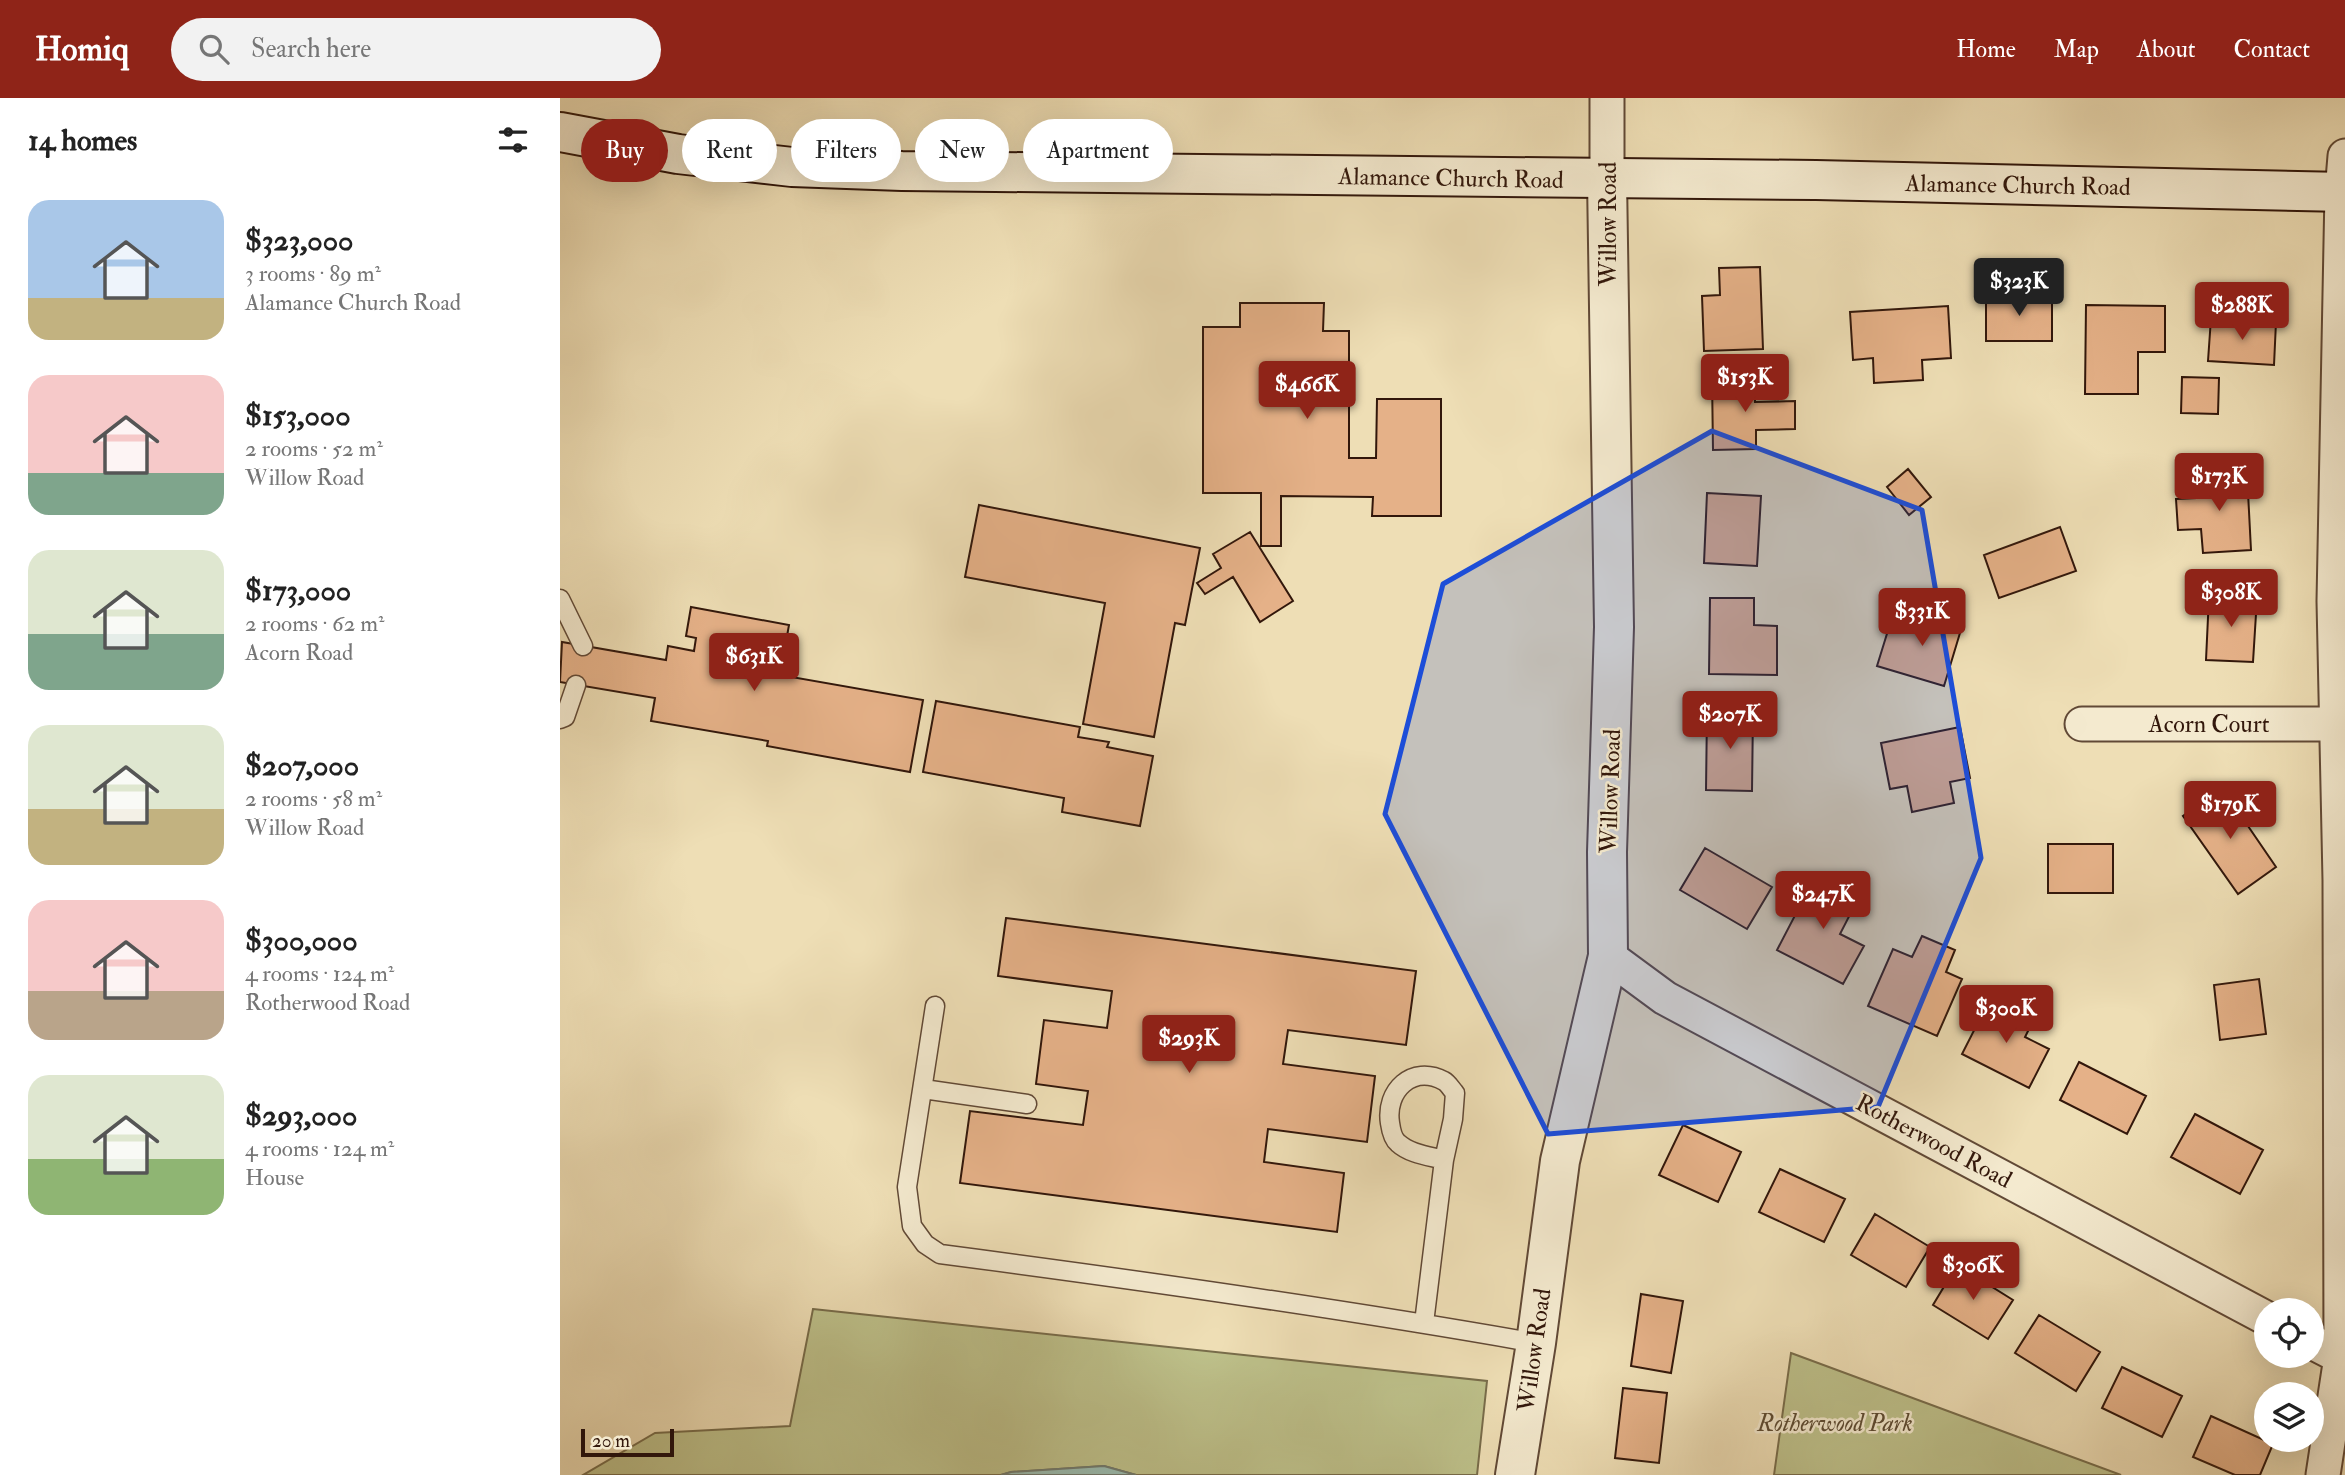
<!DOCTYPE html>
<html lang="en">
<head>
<meta charset="utf-8">
<style>
	body { margin:0; font-family:"IM FELL Double Pica",serif; background:#f2f2f2; color:#222; height:100vh; display:flex; flex-direction:column; font-size:26px; white-space:nowrap }
	* { box-sizing:border-box; margin:0 }
	p { font-size:23px; color:#767676 }
	.icon { flex:none; width:38px; height:38px; fill:none; stroke:currentColor; stroke-width:2; stroke-linecap:round; stroke-linejoin:round }
	.map { position:relative; flex:1; overflow:hidden }
	.sheet { display:flex; flex-direction:column; background:#fff; width:560px }
	.sheet>* { flex:none }
	.guide { position:absolute; left:21px; top:21px; width:665px; height:63px; display:flex; gap:14px }
	.fabs { position:absolute; left:1694px; top:1200px; display:grid; gap:14px }
	.fabs a { display:grid; place-items:center; width:70px; height:70px; border-radius:50%; background:#fff; box-shadow:0 7px 28px #0002; font-size:35px }
	.scale { position:absolute; left:21px; bottom:18px; width:93px; box-sizing:border-box; padding-left:7px; border:4px solid #32170b; border-top:0; font-size:19px; line-height:24px; white-space:nowrap; color:#32170b; -webkit-text-stroke:5px #f4eacf; paint-order:stroke }
	.price { position:absolute; translate:-50% -60px; padding:0 16px; border-radius:7px; background:#8f2418; color:#fff; font-size:23px; line-height:46px; filter:drop-shadow(0 2px 4px #0008) }
	.price::after { content:''; position:absolute; left:50%; top:42px; width:21px; height:16px; margin-left:-10px; background:inherit; clip-path:polygon(0 0,100% 0,50% 100%) }
	.price.active { background:#222; color:#fff }
	ul { padding:0; list-style:none }
	li { display:flex; align-items:center; gap:21px; height:175px; padding:0 28px }
	li span { display:grid; place-items:center; flex:none; width:196px; height:140px; border-radius:21px; color:#555 }
	li>.icon { margin-inline-start:auto }
	span .icon { width:84px; height:84px; fill:#fffc; stroke-width:1 }
	li b { font-size:30px }
	h2 { display:flex; justify-content:space-between; align-items:center; height:84px; padding:0 28px; font-size:30px }
	.chip { padding:0 24px; border-radius:32px; background:#fff; box-shadow:0 7px 28px #0002; font-size:24px; line-height:63px }
	.chip.active { background:#8f2418; color:#fff }
	header { display:flex; align-items:center; gap:42px; box-sizing:border-box; height:98px; padding:0 35px; background:#8f2418; color:#fff }
	header strong { font-size:33px }
	nav { display:flex; gap:38px; margin-inline-start:auto; font-size:24px }
	.search { width:490px; height:63px; background:#f2f2f2; display:flex; align-items:center; gap:18px; box-sizing:border-box; padding:0 24px; border-radius:38px; color:#767676; font-size:26px }
	main { display:flex; flex:1; min-height:0 }
	.map>svg:first-child { display:block }
</style>
</head>
<body>
<header>
<strong>Homiq</strong>
<div class="search"><svg class="icon" aria-label="search" viewBox="0 0 24 24"><circle cx="10" cy="10" r="6"/><path d="M15 15l6 6"/></svg>Search here</div>
<nav><a>Home</a><a>Map</a><a>About</a><a>Contact</a></nav>
</header>
<main>
<section class="sheet">
<h2>14 homes<svg class="icon" aria-label="filters" viewBox="0 0 24 24"><path d="M4 7h16M4 17h16"/><circle cx="9" cy="7" r="2"/><circle cx="15" cy="17" r="2"/></svg></h2>
<ul>
<li><span style="background:linear-gradient(#a9c7e8 70%,#c2b280 0)"><svg class="icon" aria-label="home" viewBox="0 0 24 24"><path d="M3 11l9-7 9 7M6 9v11h12V9"/></svg></span><div><b>$323,000</b><p>3 rooms · 89 m²</p><p>Alamance Church Road</p></div></li>
<li><span style="background:linear-gradient(#f6c9c9 70%,#7fa58c 0)"><svg class="icon" aria-label="home" viewBox="0 0 24 24"><path d="M3 11l9-7 9 7M6 9v11h12V9"/></svg></span><div><b>$153,000</b><p>2 rooms · 52 m²</p><p>Willow Road</p></div></li>
<li><span style="background:linear-gradient(#dfe7d0 60%,#7fa58c 0)"><svg class="icon" aria-label="home" viewBox="0 0 24 24"><path d="M3 11l9-7 9 7M6 9v11h12V9"/></svg></span><div><b>$173,000</b><p>2 rooms · 62 m²</p><p>Acorn Road</p></div></li>
<li><span style="background:linear-gradient(#dfe7d0 60%,#c2b280 0)"><svg class="icon" aria-label="home" viewBox="0 0 24 24"><path d="M3 11l9-7 9 7M6 9v11h12V9"/></svg></span><div><b>$207,000</b><p>2 rooms · 58 m²</p><p>Willow Road</p></div></li>
<li><span style="background:linear-gradient(#f6c9c9 65%,#b9a48a 0)"><svg class="icon" aria-label="home" viewBox="0 0 24 24"><path d="M3 11l9-7 9 7M6 9v11h12V9"/></svg></span><div><b>$300,000</b><p>4 rooms · 124 m²</p><p>Rotherwood Road</p></div></li>
<li><span style="background:linear-gradient(#dfe7d0 60%,#8fb573 0)"><svg class="icon" aria-label="home" viewBox="0 0 24 24"><path d="M3 11l9-7 9 7M6 9v11h12V9"/></svg></span><div><b>$293,000</b><p>4 rooms · 124 m²</p><p>House</p></div></li>
</ul>
</section>
<div class="map">
<svg width="1785" height="1377" viewBox="0 0 1785 1377">
	<rect width="100%" height="100%" fill="#eedeb5"/>
	<filter id="stains"><feTurbulence type="fractalNoise" baseFrequency=".00286" numOctaves="4"/><feColorMatrix values="0 0 0 0 .2 0 0 0 0 .09 0 0 0 0 .02 0 0 0 .5 -.17"/></filter>
	<radialGradient id="worn" r=".72"><stop offset=".6" stop-color="#630" stop-opacity="0"/><stop offset="1" stop-color="#630" stop-opacity=".3"/></radialGradient>
	<!-- green -->
	<path fill="#bdc08a" stroke="#786c4a" stroke-width="2" d="M253,1211L927,1283L917,1377H576L544,1368L451,1374L441,1377H23L95,1335L230,1328Z
		M1231,1255L1561,1377H1214Z"/>
	<!-- water -->
	<path fill="#99bcb1" stroke="#707a6f" stroke-width="2" d="M544,1368L576,1377H441L451,1374Z"/>
	<!-- building -->
	<path fill="#e5b188" stroke="#32170b" stroke-width="2" d="M1200,169L1203,251L1144,253L1142,198L1160,197L1159,170Z
		M1426,196H1492V243H1426Z
		M680,205H764L763,233H789V360H816L817,301H881V418H812L813,399L721,398V448H701V395H643V229H680Z
		M1526,207L1605,208V254H1578V296H1525Z
		M1388,208L1391,260L1362,262L1363,282L1314,285L1313,260L1293,262L1290,214Z
		M1651,220L1716,224L1714,267L1648,263Z
		M1195,278V304L1235,303V331L1196,332V351L1153,352L1152,279Z
		M1622,279L1659,280L1658,316L1621,315Z
		M1348,371L1371,399L1349,417L1327,389Z
		M1687,375L1691,452L1643,455L1641,431L1618,432L1616,401L1636,400L1635,378Z
		M1147,395L1201,398L1197,468L1144,465Z
		M419,407L640,450L625,527L615,525L594,639L523,626L545,505L405,479Z
		M1500,429L1516,473L1439,500L1424,457Z
		M690,434L733,503L700,524L673,479L645,496L637,485L661,470L653,456Z
		M1649,498L1697,500L1693,564L1646,562Z
		M1150,500H1194V527L1217,528V577L1149,576Z
		M131,509L229,527L220,577L363,602L350,674L207,648L208,643L91,623L95,600L0,584L2,544L106,562L108,548L134,553L136,540L126,538Z
		M1361,512L1403,525L1384,588L1317,568L1330,526L1355,533Z
		M376,603L520,629L518,639L549,644L547,649L593,658L580,728L502,714L504,700L363,674Z
		M1147,613L1193,614L1192,693L1146,692Z
		M1400,629L1410,680L1390,684L1394,705L1352,714L1347,688L1330,691L1321,645Z
		M1662,690L1716,769L1678,796L1623,718Z
		M1488,746H1553V795H1488Z
		M1145,750L1212,789L1187,831L1120,792Z
		M1256,777L1299,799L1280,836L1304,848L1283,886L1217,852Z
		M446,820L856,873L846,947L728,932L723,966L815,978L807,1044L708,1031L704,1064L784,1075L777,1134L400,1085L410,1013L523,1027L528,993L476,986L484,922L547,930L552,893L438,878Z
		M1362,838L1395,852L1386,874L1402,881L1377,938L1308,908L1333,851L1352,859Z
		M1699,881L1706,936L1660,942L1654,887Z
		M1430,901L1473,923L1465,939L1489,951L1469,990L1402,956Z
		M1519,964L1586,998L1567,1036L1500,1002Z
		M1635,1016L1703,1052L1680,1096L1611,1059Z
		M1123,1027L1181,1054L1158,1104L1099,1077Z
		M1220,1071L1285,1101L1264,1144L1199,1114Z
		M1315,1116L1370,1149L1346,1189L1291,1157Z
		M1397,1167L1453,1202L1428,1241L1373,1207Z
		M1081,1196L1123,1203L1111,1275L1071,1268Z
		M1479,1217L1540,1254L1516,1293L1455,1255Z
		M1562,1269L1622,1298L1602,1339L1542,1310Z
		M1063,1290L1107,1295L1099,1365L1055,1360Z
		M1651,1318L1713,1346L1700,1377H1675L1633,1359Z"/>
	<g fill="none" stroke-linecap="round" stroke-linejoin="round">
		<defs>
			<path id="service" d="M0,501L23,548
				M0,621L5,619L16,587
				M375,908L347,1089L352,1128L365,1146L380,1156C579,1182 778,1210 976,1245
				M363,991L467,1006
				M864,1225L884,1062L893,1021L895,995C892,992 888,985 884,983C852,966 825,993 830,1025C831,1032 833,1041 838,1045C850,1056 869,1058 884,1062"/>
			<path id="minor" d="M1047,0V81
				M1522,626H1776
				M1048,858L1105,900L1706,1220
				M1752,1244L1785,1261
				M1763,1377L1781,1259L1780,782L1774,503L1782,94L1785,58"/>
			<path id="tertiary" d="M955,1377L976,1245L1000,1063L1048,858L1047,754L1054,529L1047,81"/>
			<path id="secondary" d="M0,34L118,56L232,69L342,73L1256,82L1785,94"/>
		</defs>
		<!-- service casing -->
		<use href="#service" stroke="#614936" stroke-width="21"/>
		<!-- minor casing -->
		<use href="#minor" stroke="#614936" stroke-width="37"/>
		<!-- tertiary casing -->
		<use href="#tertiary" stroke="#614936" stroke-width="42"/>
		<!-- secondary casing -->
		<use href="#secondary" stroke="#32170b" stroke-width="42"/>
		<!-- service -->
		<use href="#service" stroke="#f4eacf" stroke-width="18"/>
		<!-- minor -->
		<use href="#minor" stroke="#f4eacf" stroke-width="33"/>
		<!-- tertiary -->
		<use href="#tertiary" stroke="#f4eacf" stroke-width="38"/>
		<!-- secondary -->
		<use href="#secondary" stroke="#f4eacf" stroke-width="38"/>
	</g>
	<!-- marked area -->
	<path fill="#1d4ed8" fill-opacity="0.2" stroke="#1d4ed8" stroke-width="5" stroke-linejoin="round" d="M1152,333L1362,412L1421,760L1318,1009L988,1036L825,716L883,486Z"/>
	<g text-anchor="middle" stroke-width="5" stroke-linejoin="round" paint-order="stroke">
		<!-- street labels -->
		<g font-size="24" fill="#32170b" stroke="#f4eacf">
			<text transform="translate(891 80) rotate(1)" y="8">Alamance Church Road</text>
			<text transform="translate(1458 87) rotate(1)" y="8">Alamance Church Road</text>
			<text transform="translate(1048 126) rotate(-90)" y="8">Willow Road</text>
			<text x="1649" y="634">Acorn Court</text>
			<text transform="translate(1050 693) rotate(-88)" y="8">Willow Road</text>
			<text transform="translate(1374 1043) rotate(28)" y="8">Rotherwood Road</text>
			<text transform="translate(974 1252) rotate(-82)" y="8">Willow Road</text>
		</g>
		<!-- park labels -->
		<g font-size="24" font-style="italic" fill="#5c4a31" stroke="#f4eacf">
			<text x="1275" y="1333">Rotherwood Park</text>
		</g>
	</g>
	<rect width="100%" height="100%" filter="url(#stains)"/>
	<rect width="100%" height="100%" fill="url(#worn)"/>
</svg>
<div class="fabs">
<a><svg class="icon" aria-label="locate" viewBox="0 0 24 24"><circle cx="12" cy="12" r="6"/><path d="M12 2v4M12 18v4M2 12h4M18 12h4"/></svg></a>
<a><svg class="icon" aria-label="layers" viewBox="0 0 24 24"><path d="M12 4l9 5-9 5-9-5zM3 14l9 5 9-5"/></svg></a>
</div>
<div class="scale">20 m</div>
<b class="price active" style="left:1459px;top:220px">$323K</b>
<b class="price" style="left:1682px;top:244px">$288K</b>
<b class="price" style="left:1185px;top:316px">$153K</b>
<b class="price" style="left:747px;top:323px">$466K</b>
<b class="price" style="left:1659px;top:415px">$173K</b>
<b class="price" style="left:1671px;top:531px">$308K</b>
<b class="price" style="left:1362px;top:550px">$331K</b>
<b class="price" style="left:194px;top:595px">$631K</b>
<b class="price" style="left:1170px;top:653px">$207K</b>
<b class="price" style="left:1670px;top:743px">$179K</b>
<b class="price" style="left:1263px;top:833px">$247K</b>
<b class="price" style="left:1446px;top:947px">$300K</b>
<b class="price" style="left:629px;top:977px">$293K</b>
<b class="price" style="left:1413px;top:1204px">$306K</b>
<div class="guide">
<a class="chip active">Buy</a>
<a class="chip">Rent</a>
<a class="chip">Filters</a>
<a class="chip">New</a>
<a class="chip">Apartment</a>
</div>
</div>
</main>
</body>
</html>
